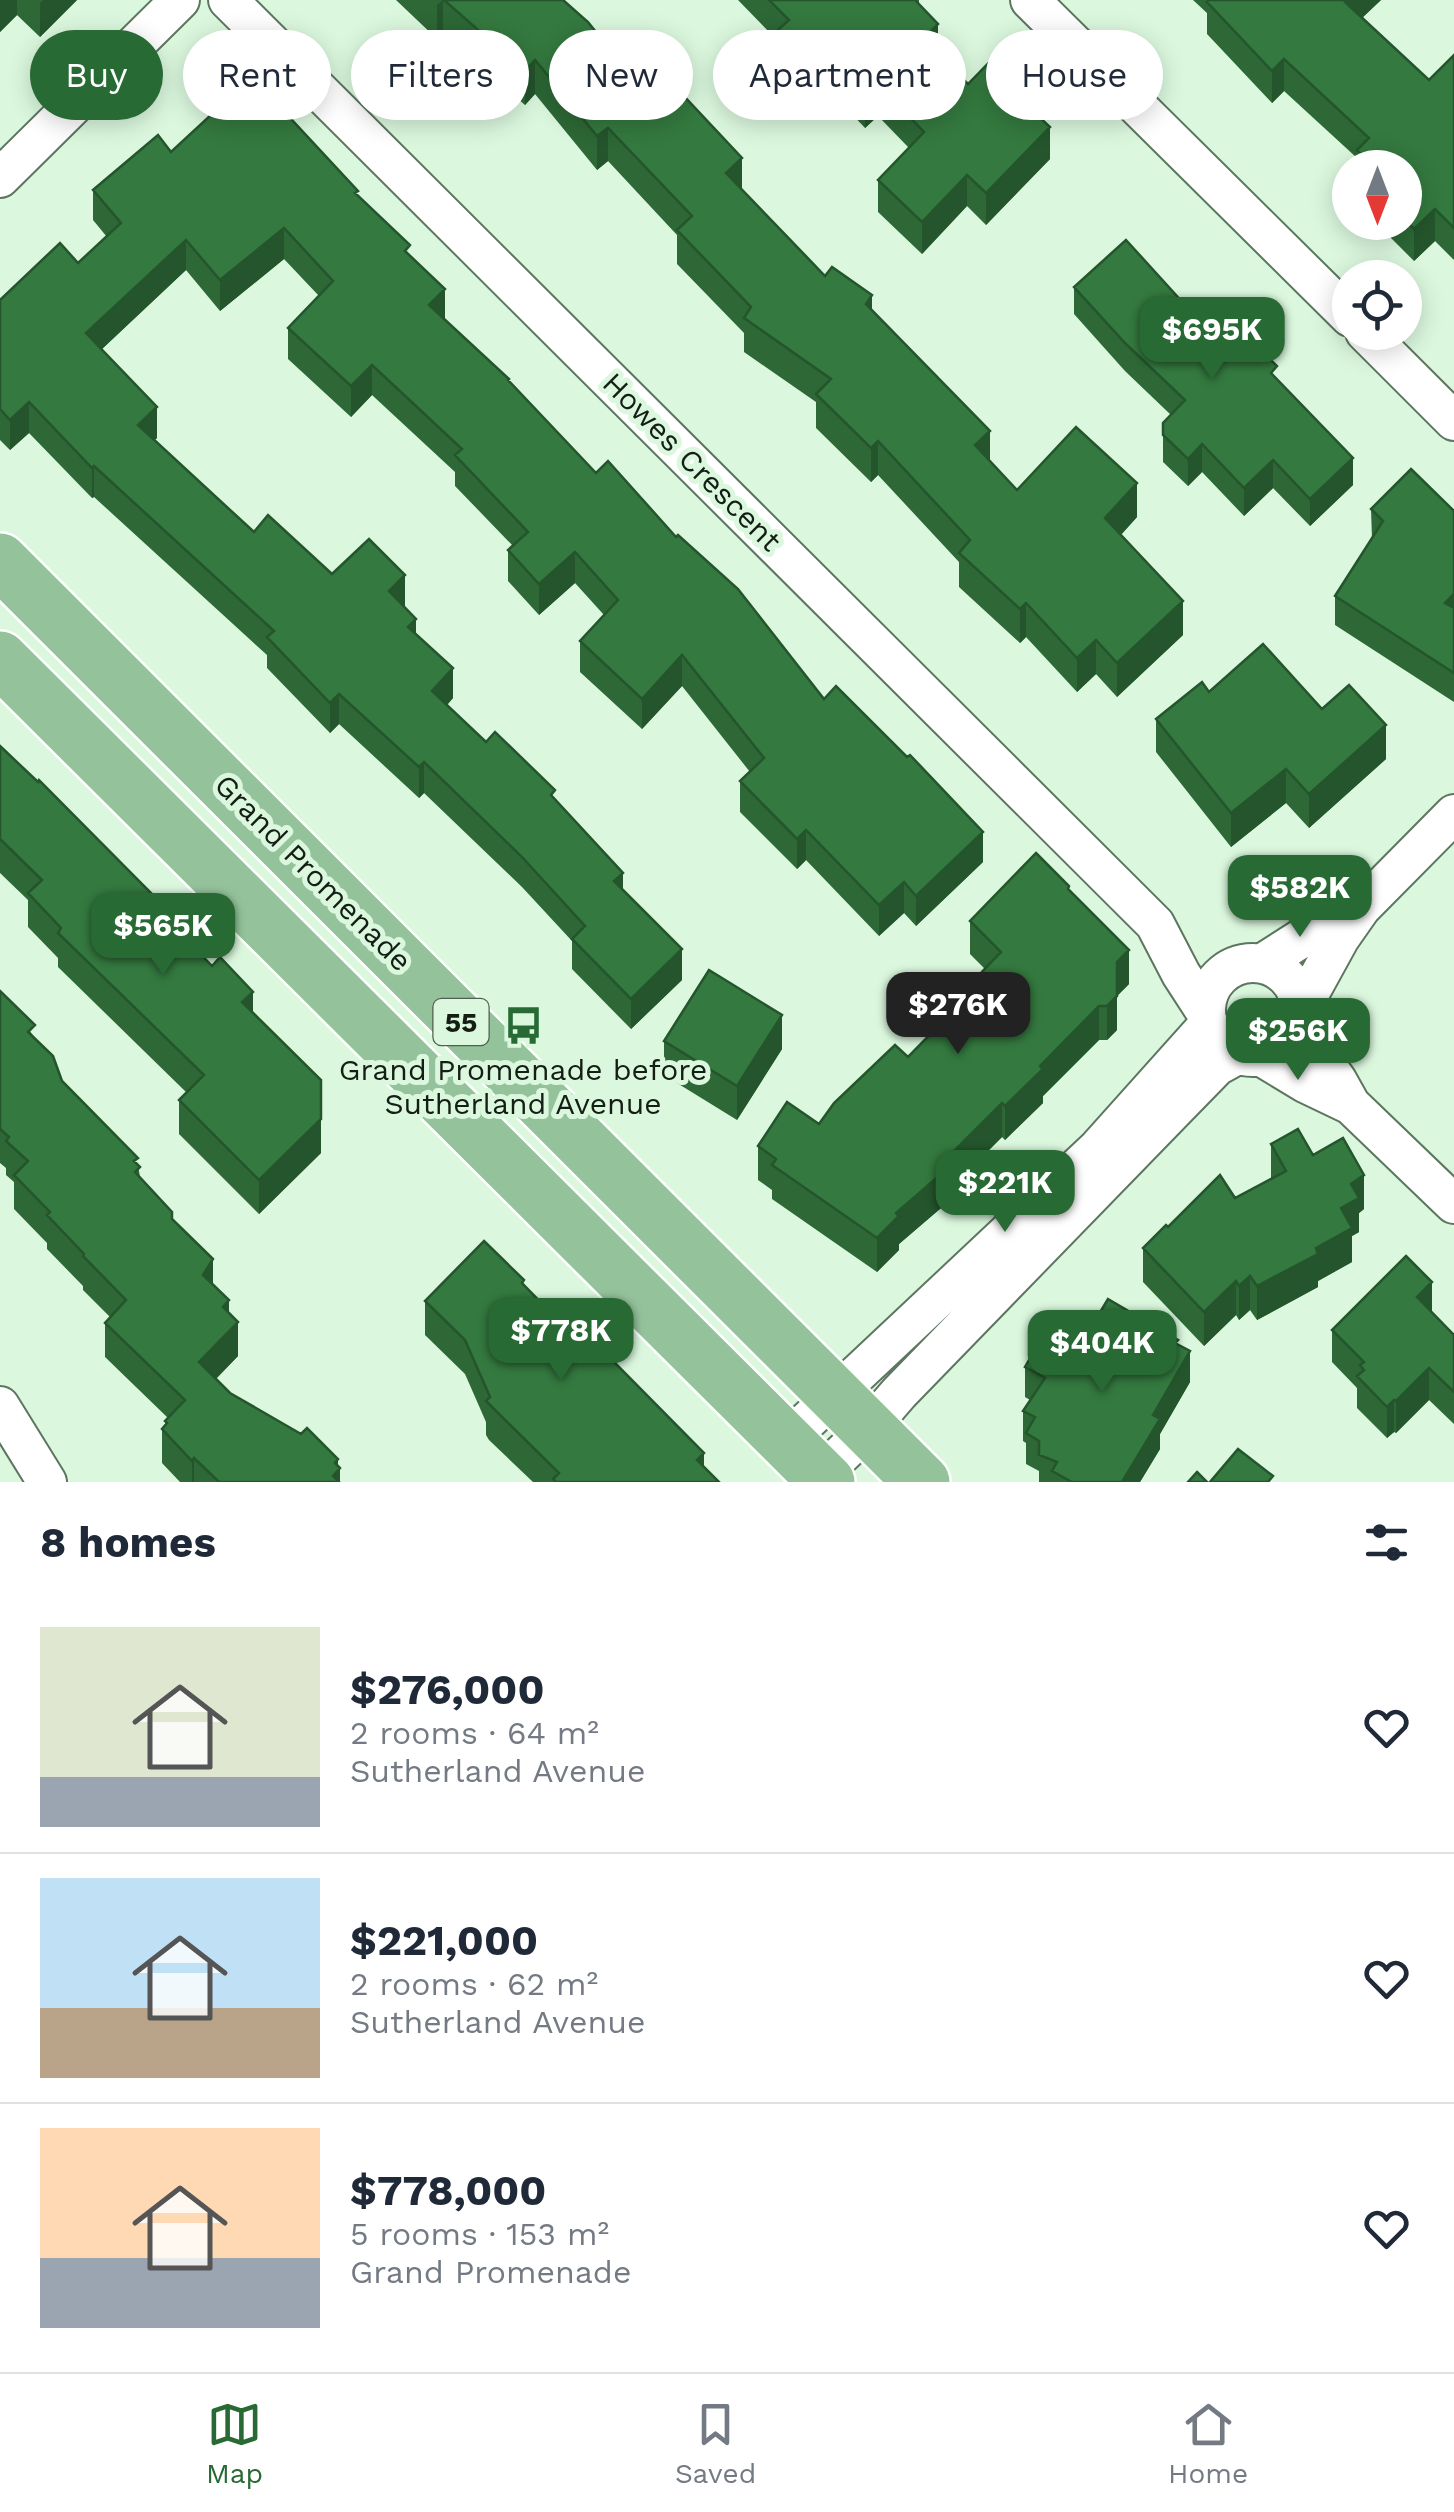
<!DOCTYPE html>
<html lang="en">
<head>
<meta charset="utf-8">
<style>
	body { margin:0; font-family:"Work Sans",sans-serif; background:#f6f6f7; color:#1f2937; height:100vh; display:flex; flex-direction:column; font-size:38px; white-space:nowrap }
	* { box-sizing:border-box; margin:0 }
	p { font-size:32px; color:#747a83 }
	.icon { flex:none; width:55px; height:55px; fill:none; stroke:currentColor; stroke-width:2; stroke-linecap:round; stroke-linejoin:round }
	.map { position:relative; height:1482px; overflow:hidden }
	.sheet { display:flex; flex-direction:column; background:#fff; flex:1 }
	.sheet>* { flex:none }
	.guide { position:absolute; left:30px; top:30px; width:1395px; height:90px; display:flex; gap:20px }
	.needle { width:65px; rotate:180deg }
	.fabs { position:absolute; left:1332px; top:150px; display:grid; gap:20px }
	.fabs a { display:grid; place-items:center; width:90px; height:90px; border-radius:50%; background:#fff; box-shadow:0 5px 25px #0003; font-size:50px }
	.price { position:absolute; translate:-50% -85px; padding:0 22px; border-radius:20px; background:#286a34; color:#fff; font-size:32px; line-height:65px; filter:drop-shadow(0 2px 5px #0008) }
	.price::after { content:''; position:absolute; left:50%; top:60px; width:30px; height:22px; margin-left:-15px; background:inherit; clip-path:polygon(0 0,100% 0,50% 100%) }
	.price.current { background:#222; color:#fff }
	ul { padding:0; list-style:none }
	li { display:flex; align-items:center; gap:30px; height:250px; padding:0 40px }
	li+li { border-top:2px solid #e0e1e3 }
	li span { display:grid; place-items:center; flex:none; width:280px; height:200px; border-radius:0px; color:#555 }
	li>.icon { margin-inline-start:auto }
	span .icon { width:120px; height:120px; fill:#fffc; stroke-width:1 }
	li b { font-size:42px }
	h2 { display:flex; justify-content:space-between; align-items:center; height:120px; padding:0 40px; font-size:42px }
	.pill { padding:0 35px; border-radius:45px; background:#fff; box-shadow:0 5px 25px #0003; font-size:35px; line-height:90px }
	.pill.current { background:#286a34; color:#fff }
	.tabs { display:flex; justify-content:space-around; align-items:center; height:140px; border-top:2px solid #e0e1e3; background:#fff; font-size:28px; color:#747a83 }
	.tabs a { display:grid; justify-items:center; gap:5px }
	.tabs .current { color:#286a34 }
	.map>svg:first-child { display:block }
</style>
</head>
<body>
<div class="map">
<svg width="1454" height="1482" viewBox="0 0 1454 1482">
	<rect width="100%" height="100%" fill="#dbf8de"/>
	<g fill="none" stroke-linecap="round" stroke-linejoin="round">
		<defs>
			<path id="street" d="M228,0L1155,924L1181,974L1205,1011
				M1030,0L1350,317
				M0,178L180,0
				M1365,332L1454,421
				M1206 1010a47 47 0 1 1 94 0a47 47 0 1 1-94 0Z
				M1263,963L1313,931L1358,909
				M1301,1009L1340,938L1361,908L1454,814
				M1298,1026L1337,1080L1351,1105L1454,1204
				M1262,1057L1305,1083L1351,1105
				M0,1406L47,1482
				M786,1441L1098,1148L1209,1024
				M820,1475L868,1429L899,1393L1175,1109L1217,1066L1237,1055"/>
			<path id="primary" d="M0,561L922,1482
				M0,659L827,1482"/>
		</defs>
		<!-- street casing -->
		<use href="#street" stroke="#5c765f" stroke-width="42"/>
		<!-- primary casing -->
		<use href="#primary" stroke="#fff" stroke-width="60"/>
		<!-- street -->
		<use href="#street" stroke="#fff" stroke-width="38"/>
		<!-- primary -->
		<use href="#primary" stroke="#94c39b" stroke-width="55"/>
	</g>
	<!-- wall -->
	<path fill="#2d6836" d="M0,0H77L40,37L17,15L0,32Z
		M396,0H563L617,58L671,82L742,189L825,276L872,310L990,461L1017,490L1137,517L1121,535L1183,635L1117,697L1096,674L1077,692L1026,637L1020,643L959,587V562L878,475L871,482L816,428V402L744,352V333L677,264V235L608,161L597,170L535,94L525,105L443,33L437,39Z
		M738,0H919V4L938,53L968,84L1045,110L1038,117L1050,159L986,225L967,206L922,254L878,212V180L909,148L878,116L865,128L831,92L811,111L770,68V37L772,35Z
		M1193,0H1381L1362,18L1429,80L1454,55V260L1435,241L1414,261L1391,238V222H1405V168H1357V158L1284,91L1272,103L1207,34V13Z
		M171,152L358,196L410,256L445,320L509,381L596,473L824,699L983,862L916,926L904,913L879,936L806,860L797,869L740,812V781L750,772L682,686L642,729L580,672V641L604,615L575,583L539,615L508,581V550L513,546L455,486V472L372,395L351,417L288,359V328L319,296L284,259L220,311L186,270L102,349L157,438L154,440L254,532L332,574L405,606L416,634L453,698L447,705L486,742L555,799L623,889L682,980L631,1029L572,969V941L522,887L424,793L419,798L339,724L330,733L267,668V655L94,497L92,498L29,433L10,450L0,440V300L78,263L107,237L93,220V190Z
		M1074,287L1186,323L1225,361L1277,379L1353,485L1310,526L1273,488L1244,516L1202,472L1188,486L1163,462V423L1171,415L1125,371L1074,314Z
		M1371,509L1454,511V702L1335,625V596L1372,539Z
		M1209,692L1322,709L1386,759L1309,828L1286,803L1231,847L1156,752V719Z
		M0,746L160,912L253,1012L321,1153L259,1214L179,1134V1100L186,1092L58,967V958L28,927V900L0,873Z
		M1069,891L1129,984L1117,996V1030L1107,1040H1099L1043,1096V1103L1005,1140L1002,1137L948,1191V1202L899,1244V1250L877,1272L772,1199V1190L758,1180V1146L819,1124L908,1057L954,1010V1001L985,969L970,954V921Z
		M0,991L35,1038L62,1081L138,1165L140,1177L172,1219L229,1313L238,1356L216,1379L230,1393L338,1466L340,1482H180L162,1463V1429L165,1426V1421L168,1418L105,1357V1323L110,1317L83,1290V1286L47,1249V1243L14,1209V1182L6,1175V1168L0,1163Z
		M664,1041L782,1049L737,1120L664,1075Z
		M1271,1144L1313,1155L1364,1209L1359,1213V1232L1352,1236V1262L1318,1281V1287L1257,1320L1250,1310L1239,1320L1236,1315L1204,1346L1143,1282V1248L1168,1227L1235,1198L1271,1179Z
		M524,1286L562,1324L616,1364L704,1467L719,1482H533L489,1440L486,1435V1422L465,1374L425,1335V1301Z
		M1432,1312L1454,1335V1424L1429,1400L1396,1433L1394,1432L1387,1438L1357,1408V1388L1332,1362V1330Z
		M1178,1345L1190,1382L1160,1434V1449L1140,1482H1039V1471L1026,1464V1443L1023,1441V1411L1030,1400L1025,1397V1367L1074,1356Z"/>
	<!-- shaded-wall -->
	<path fill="#24552c" d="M0,0H17V15L0,32Z
		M43,0H77L40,37V3Z
		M443,0V33L437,39V5Z
		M1347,0H1381L1345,34V2Z
		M938,24V56L924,38Z
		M1284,59V91L1272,103V71Z
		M535,60V94L525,105V71Z
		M831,60V92L811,111V79Z
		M1045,78V110L1023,134V102Z
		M878,84V116L865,128V96Z
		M1050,127V159L986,225V193Z
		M608,128V161L597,170V136Z
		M742,158V192L726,173Z
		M967,175V206L922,254V222Z
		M1435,209V241L1414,261V229Z
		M284,228V259L220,311V280Z
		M186,240V270L86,364V333Z
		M445,289V319L429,305Z
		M872,295V329L866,304Z
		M1186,306V333L1176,314Z
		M372,365V395L351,417V386Z
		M29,402V433L10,450V420Z
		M157,407V438L138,455V425Z
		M990,431V465L975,445Z
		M878,441V475L871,482V448Z
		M1202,444V472L1188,486V459Z
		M1353,458V485L1310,526V499Z
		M1273,460V488L1244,516V488Z
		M94,466V497L92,498V468Z
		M1137,483V517L1105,552V518Z
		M575,552V583L539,615V584Z
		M405,575V606L389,621V591Z
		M1454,594V623L1445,603Z
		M1183,601V635L1117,697V663Z
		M1026,603V637L1020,643V609Z
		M416,619V649L408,627Z
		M1096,640V674L1077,692V658Z
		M682,655V686L642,729V699Z
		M453,668V698L432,722V691Z
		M339,694V724L330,733V703Z
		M1386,725V759L1309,828V794Z
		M424,762V793L419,798V767Z
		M1286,769V803L1231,847V813Z
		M806,830V860L797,869V839Z
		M983,832V862L916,926V896Z
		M623,873V903L614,881Z
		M904,882V913L879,936V905Z
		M682,949V980L631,1029V999Z
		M1129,950V984L1117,996V962Z
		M253,992V1025L242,1002Z
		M1117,996V1030L1107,1040V1006Z
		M1099,1006V1040L1043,1096V1103L1005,1140V1106L1040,1066Z
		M782,1015V1049L737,1120V1086Z
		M321,1080V1153L259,1214V1180Z
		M1002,1103V1137L948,1191V1202L899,1244V1250L877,1272V1238L896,1213L942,1163Z
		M1364,1175V1209L1359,1213V1232L1352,1236V1262L1318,1281V1287L1257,1320V1286L1316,1248L1351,1184Z
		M213,1259V1293L203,1275Z
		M1250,1276V1310L1239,1320V1286Z
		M1236,1281V1315L1204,1346V1312Z
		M1432,1282V1314L1417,1297Z
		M229,1300V1331L238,1322V1356L199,1396V1362L223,1307Z
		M1190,1351V1382L1160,1434V1449L1140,1482H1122L1153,1415Z
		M1429,1368V1400L1396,1433V1401Z
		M1394,1400V1432L1387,1438V1407Z
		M704,1453V1482L697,1460Z
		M194,1458V1482H192V1461Z
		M338,1459V1471L340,1468V1482H333L335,1463Z"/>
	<!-- building -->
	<path fill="#34793f" stroke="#24552c" stroke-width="2.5" d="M444,0H563L588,22L617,58L640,40L671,77L668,79L742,158L726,173L825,276L832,267L872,295L866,304L990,431L975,445L1017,490L1076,427L1137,483L1105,518L1183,601L1117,663L1096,640L1077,658L1026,603L1020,609L959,553L970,540L878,441L871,448L816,394L831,379L744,318L751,307L677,230L692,216L608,128L597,136L535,60L525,71Z
		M769,0H915L938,24L924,38L968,84L1008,43L1045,78L1023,102L1050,127L986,193L967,175L922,222L878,180L924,132L878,84L865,96L831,60L811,79L770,37L789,20Z
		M1209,0H1347L1345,2L1429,80L1454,55V228L1435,209L1414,229L1405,220V168H1374L1357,150L1369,138L1284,59L1272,71L1207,2Z
		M252,77L358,191L355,193L410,245L405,251L445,289L429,305L509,379L508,380L596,473L608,461L676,537L678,535L738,589L824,699L836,686L907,757L910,755L983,832L916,896L904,882L879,905L806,830L797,839L740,781L764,758L682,655L642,699L580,641L618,600L575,552L539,584L508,550L528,532L455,455L462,449L372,365L351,386L288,328L333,281L284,228L220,280L186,240L86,333L157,407L138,425L254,532L268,515L332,574L369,539L405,575L389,591L416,619L408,627L453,668L432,691L486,742L495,732L555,790L551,795L623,873L614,881L682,949L631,999L572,939L585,926L522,857L424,762L419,767L339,694L330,703L267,637L274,631L94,466L92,468L29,402L10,420L0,409V300L60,243L78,263L121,223L93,190L158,135L171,152Z
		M1126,240L1186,306L1176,314L1225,361L1247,337L1277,366L1271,373L1353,458L1310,499L1273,460L1244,488L1202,444L1188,459L1163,435V423L1185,400L1125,343L1074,287Z
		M1411,469L1454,511V594L1445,603L1454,608V673L1335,596L1383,521L1371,509Z
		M1263,644L1322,709L1349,685L1386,725L1309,794L1286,769L1231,813L1156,719L1202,682L1209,692Z
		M0,746L38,782L39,780L160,902L156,907L212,966L220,957L253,992L242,1002L321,1080V1119L259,1180L179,1100L204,1075L58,933L61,928L28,893L42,880L0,839Z
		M1036,853L1069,886L1068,889L1129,950L1117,962V996L1107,1006H1099L1040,1066L1043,1069L1005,1106L1002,1103L942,1163L948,1168L896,1213L899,1216L877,1238L772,1165L776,1159L758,1146L787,1102L819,1124L834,1103L895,1045L908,1057L959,1005L954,1001L1001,952L970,921Z
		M709,970L782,1015L737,1086L664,1041Z
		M0,991L35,1025L28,1032L53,1056L62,1081L138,1158L134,1161L140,1167L135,1172L172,1212V1219L213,1259L203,1275L229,1300L223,1307L238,1322L199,1362L230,1393L301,1434L307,1428L338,1459L335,1463L340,1468L333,1476L339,1482H219L194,1458L192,1461L162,1429L167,1423L165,1421L185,1400L105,1323L126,1300L83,1256L84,1254L47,1215L50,1212L14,1175L28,1161L6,1141L9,1137L0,1129Z
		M1298,1129L1313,1155L1343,1138L1364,1175L1351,1184L1359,1198L1341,1208L1352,1228L1316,1248L1318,1254L1257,1286L1250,1276L1239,1286L1236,1281L1204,1312L1143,1248L1166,1225L1168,1227L1220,1175L1235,1198L1286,1171L1271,1144Z
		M484,1241L524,1280L522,1283L562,1324L573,1314L616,1357L613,1361L704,1453L697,1460L719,1482H556L553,1479L559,1473L486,1401L490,1397L465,1340L425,1301Z
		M1406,1256L1432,1282L1417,1297L1454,1335V1392L1429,1368L1396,1401L1394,1400L1387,1407L1357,1376L1364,1370L1360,1365L1364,1362L1332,1330Z
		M1108,1299L1178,1340L1175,1343L1190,1351L1153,1415L1160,1419L1122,1482H1072L1052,1471L1057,1462L1039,1455V1441L1026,1433L1035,1417L1023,1411L1045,1378L1025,1367L1044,1334L1074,1356Z
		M1238,1449L1273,1476L1268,1482H1210Z
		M1197,1472L1207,1482H1188Z"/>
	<!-- icons -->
	<defs>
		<symbol id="bus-bare" viewBox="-9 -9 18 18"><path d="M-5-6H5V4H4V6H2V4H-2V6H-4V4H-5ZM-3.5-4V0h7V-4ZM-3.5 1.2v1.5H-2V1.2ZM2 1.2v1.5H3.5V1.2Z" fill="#286a34" stroke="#dbf8de" stroke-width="2.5" paint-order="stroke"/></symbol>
	</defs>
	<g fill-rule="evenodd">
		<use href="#bus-bare" x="496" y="998" width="55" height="55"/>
	</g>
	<g text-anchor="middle" stroke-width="10" stroke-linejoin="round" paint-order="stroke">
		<!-- shield labels -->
		<rect fill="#dbf8de" stroke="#505f51" stroke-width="2.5" x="433.5" y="999" width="55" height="46" rx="8"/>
		<g font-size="28" font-weight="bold" fill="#141e15">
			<text x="461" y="1032">55</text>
		</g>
		<!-- street labels -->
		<g font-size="30" fill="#141e15" stroke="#dbf8de">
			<text transform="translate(692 462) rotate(45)" y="10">Howes Crescent</text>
			<text transform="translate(313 873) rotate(45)" y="10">Grand Promenade</text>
		</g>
		<!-- poi labels -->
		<g font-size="30" fill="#141e15" stroke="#dbf8de">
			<text x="523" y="1080">Grand Promenade before<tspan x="523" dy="34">Sutherland Avenue</tspan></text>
		</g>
	</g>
</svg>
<div class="fabs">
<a><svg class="needle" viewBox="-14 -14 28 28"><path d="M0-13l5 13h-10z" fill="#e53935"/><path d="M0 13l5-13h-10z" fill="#747a83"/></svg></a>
<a><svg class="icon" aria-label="locate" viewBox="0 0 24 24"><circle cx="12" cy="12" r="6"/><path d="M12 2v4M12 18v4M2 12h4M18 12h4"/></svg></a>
</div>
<b class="price" style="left:1212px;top:382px">$695K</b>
<b class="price" style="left:1300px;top:940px">$582K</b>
<b class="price" style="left:163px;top:978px">$565K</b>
<b class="price current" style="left:958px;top:1057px">$276K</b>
<b class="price" style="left:1298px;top:1083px">$256K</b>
<b class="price" style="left:1005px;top:1235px">$221K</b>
<b class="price" style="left:561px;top:1383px">$778K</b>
<b class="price" style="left:1102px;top:1395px">$404K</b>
<div class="guide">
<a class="pill current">Buy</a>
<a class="pill">Rent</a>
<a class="pill">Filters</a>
<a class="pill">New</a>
<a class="pill">Apartment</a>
<a class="pill">House</a>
</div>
</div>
<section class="sheet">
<h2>8 homes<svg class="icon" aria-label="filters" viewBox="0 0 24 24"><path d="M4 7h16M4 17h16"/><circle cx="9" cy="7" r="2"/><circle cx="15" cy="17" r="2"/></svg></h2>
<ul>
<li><span style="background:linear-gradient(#dfe7d0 75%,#9aa5b1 0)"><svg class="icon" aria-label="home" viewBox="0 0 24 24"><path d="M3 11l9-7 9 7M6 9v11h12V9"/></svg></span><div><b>$276,000</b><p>2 rooms · 64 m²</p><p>Sutherland Avenue</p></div><svg class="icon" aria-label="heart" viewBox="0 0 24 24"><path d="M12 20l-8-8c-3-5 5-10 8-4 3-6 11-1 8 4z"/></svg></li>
<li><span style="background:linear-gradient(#bfe0f5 65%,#b9a48a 0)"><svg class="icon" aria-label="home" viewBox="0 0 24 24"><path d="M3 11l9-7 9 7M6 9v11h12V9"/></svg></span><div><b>$221,000</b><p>2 rooms · 62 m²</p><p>Sutherland Avenue</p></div><svg class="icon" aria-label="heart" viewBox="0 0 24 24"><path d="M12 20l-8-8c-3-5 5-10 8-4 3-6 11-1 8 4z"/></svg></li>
<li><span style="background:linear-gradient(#ffd9b3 65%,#9aa5b1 0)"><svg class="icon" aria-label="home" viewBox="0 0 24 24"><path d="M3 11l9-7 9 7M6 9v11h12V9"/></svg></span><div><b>$778,000</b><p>5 rooms · 153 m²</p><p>Grand Promenade</p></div><svg class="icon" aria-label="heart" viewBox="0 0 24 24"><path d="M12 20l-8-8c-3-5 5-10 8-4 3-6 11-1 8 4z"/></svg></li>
</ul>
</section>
<nav class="tabs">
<a class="current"><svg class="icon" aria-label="map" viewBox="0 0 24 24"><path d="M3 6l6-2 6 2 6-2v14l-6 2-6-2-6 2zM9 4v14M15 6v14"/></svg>Map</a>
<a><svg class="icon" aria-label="saved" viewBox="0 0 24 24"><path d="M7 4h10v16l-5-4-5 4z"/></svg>Saved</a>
<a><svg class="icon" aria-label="home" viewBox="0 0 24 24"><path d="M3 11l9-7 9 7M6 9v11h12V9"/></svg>Home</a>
</nav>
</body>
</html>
